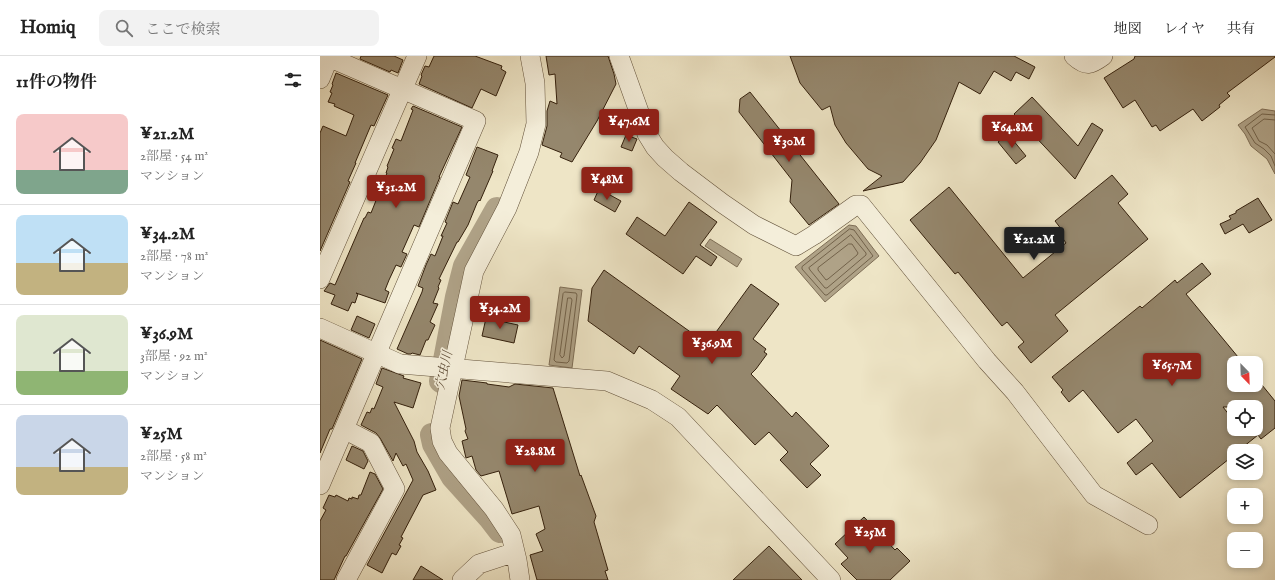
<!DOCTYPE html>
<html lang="ja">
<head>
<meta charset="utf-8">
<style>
	body { margin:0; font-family:"IM FELL English","Noto Serif JP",serif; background:#f2f2f2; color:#222; height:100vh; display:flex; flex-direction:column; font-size:15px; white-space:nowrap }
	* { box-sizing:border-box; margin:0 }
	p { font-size:13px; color:#767676 }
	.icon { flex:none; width:22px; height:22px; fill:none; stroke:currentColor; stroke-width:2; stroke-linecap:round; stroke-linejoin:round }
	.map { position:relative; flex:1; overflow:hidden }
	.sheet { display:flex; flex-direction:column; background:#fff; width:320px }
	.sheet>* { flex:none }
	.needle { width:26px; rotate:157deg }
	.fabs { position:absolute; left:907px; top:300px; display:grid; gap:8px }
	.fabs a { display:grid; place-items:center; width:36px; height:36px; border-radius:8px; background:#fff; box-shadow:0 2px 6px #0003; font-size:20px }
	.price { position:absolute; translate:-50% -34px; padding:0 9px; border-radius:4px; background:#8f2418; color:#fff; font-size:13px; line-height:26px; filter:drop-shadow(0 1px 2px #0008) }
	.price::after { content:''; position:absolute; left:50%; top:24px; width:12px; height:9px; margin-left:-6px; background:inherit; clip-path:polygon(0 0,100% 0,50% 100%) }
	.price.active { background:#222; color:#fff }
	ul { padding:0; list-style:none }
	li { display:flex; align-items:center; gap:12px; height:100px; padding:0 16px }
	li+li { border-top:1px solid #e0e0e0 }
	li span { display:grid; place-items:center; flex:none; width:112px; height:80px; border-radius:8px; color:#555 }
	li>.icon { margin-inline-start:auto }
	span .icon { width:48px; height:48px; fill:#fffc; stroke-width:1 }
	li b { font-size:17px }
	h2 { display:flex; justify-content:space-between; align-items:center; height:48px; padding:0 16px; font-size:17px }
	header { display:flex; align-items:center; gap:24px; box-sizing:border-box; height:56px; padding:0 20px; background:#fff; border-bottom:1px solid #e0e0e0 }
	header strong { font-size:19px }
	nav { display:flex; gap:22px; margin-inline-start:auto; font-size:14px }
	.search { width:280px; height:36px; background:#f2f2f2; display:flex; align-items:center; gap:10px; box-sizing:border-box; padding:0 14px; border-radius:8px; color:#767676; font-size:15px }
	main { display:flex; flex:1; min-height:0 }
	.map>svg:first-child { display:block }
</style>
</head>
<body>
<header>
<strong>Homiq</strong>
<div class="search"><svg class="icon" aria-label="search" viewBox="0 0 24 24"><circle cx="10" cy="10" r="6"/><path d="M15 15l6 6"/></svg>ここで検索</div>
<nav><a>地図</a><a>レイヤ</a><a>共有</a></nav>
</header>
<main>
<section class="sheet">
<h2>11件の物件<svg class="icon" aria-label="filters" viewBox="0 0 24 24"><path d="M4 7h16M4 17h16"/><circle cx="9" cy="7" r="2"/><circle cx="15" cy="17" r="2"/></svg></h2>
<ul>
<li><span style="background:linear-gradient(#f6c9c9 70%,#7fa58c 0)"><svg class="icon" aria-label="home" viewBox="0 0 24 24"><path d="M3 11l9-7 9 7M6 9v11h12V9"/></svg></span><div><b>¥21.2M</b><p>2部屋 · 54 m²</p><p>マンション</p></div></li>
<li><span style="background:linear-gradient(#bfe0f5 60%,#c2b280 0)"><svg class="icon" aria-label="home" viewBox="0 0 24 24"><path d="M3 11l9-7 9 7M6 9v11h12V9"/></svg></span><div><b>¥34.2M</b><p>2部屋 · 78 m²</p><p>マンション</p></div></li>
<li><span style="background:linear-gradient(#dfe7d0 70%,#8fb573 0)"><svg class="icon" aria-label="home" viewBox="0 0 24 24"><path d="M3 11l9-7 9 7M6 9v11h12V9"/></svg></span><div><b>¥36.9M</b><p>3部屋 · 92 m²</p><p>マンション</p></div></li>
<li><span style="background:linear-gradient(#c9d6e8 65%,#c2b280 0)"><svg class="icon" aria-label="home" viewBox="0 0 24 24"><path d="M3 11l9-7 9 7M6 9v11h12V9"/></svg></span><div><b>¥25M</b><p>2部屋 · 58 m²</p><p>マンション</p></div></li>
</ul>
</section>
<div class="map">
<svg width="955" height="524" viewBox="0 0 955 524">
	<rect width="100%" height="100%" fill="#eee5c6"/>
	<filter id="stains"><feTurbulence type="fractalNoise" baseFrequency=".005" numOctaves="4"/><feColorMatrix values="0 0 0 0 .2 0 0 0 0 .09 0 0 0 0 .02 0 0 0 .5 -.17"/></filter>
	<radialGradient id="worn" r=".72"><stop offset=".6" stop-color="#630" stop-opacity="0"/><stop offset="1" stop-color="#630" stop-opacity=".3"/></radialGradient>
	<!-- water -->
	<path fill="#afa287" stroke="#7e6e56" d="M942,53L955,55V118L947,103L931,90L925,78L918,69Z
		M529,169L536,170L559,200L505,246L475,211Z
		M390,183L422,203L417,211L385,190Z
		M240,231L262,234L252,312L229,309Z"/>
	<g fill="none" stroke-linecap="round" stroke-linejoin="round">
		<!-- shore -->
		<path stroke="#72624a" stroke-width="1" d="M955,59L942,58L925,71L935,87L944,93L951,100L955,110
			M955,64L944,63L932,72L939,85L947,89L955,98
			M530,173L534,174L553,200L507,239H505L482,213V211Z
			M531,179L546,197V199L507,232H505L490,214L489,212Z
			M529,188H532L538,197L537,199L508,223L506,224L498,214V212Z
			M245,236L256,237L257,239L249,305L247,307L236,306L234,304L243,238Z
			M248,242H251L252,244L244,300L242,302L240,299Z"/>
		<!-- river -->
		<path stroke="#afa287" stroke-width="24" d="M121,325L137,241L145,210L177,153
			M112,379L114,388L133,421L170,462L180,475"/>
	</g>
	<!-- building -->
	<path fill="#95876d" stroke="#35210d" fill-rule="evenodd" d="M41,0H74L83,4L78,17L71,14L70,16L40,3Z
		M114,0H155L182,10L181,13L186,16L176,40L161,33L152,52L99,28L102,20L101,19L105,10L109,11Z
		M226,0H288L294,18L296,28L277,65L252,106L240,101L242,97L222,89L227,70V55L230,45L237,48L235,18L229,19Z
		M470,0H694L715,11L709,23L696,16L691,25L674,15L660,38L639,26L616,84L600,107L583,126L543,135L562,120L548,113L526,87L515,69L510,50L502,54L480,27Z
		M815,0H955V1L907,37L910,40L899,49L900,51L882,65L873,53L840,75L836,69L832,71L815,44L803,52L784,22L814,3Z
		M16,17L68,39L54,70L51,69L35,107H36L28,125L30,126L0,195V77L3,70L26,80L34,59L14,50L15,48L8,46L12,37L10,36L13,29L12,28Z
		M430,36L519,148L489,169L470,146L472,124L419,56L420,43Z
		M712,41L758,90L772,67L783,74L755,123L694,58Z
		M93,50L142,71L119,121H120L99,171L94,169L82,196L87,198L81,211L76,209L69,224L65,234L69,236L65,247L36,237L38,238L35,247L32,246L28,255L11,248L15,239L4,235L10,227L15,229L44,162H45L48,156L51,157L67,117H66L68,111L67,110L74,93L72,92L76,83L81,85L93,54L91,53Z
		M688,78L706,100L696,108L678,86Z
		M306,79L317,83L312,95L301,91Z
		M157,91L178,99L172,115H173L160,145L159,144L157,147L148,169L138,186H137L119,223L121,224L118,231L119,232L113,247L118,248L110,266L115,269L108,284H106L100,299L92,297L91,298H88L77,293L102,236L103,232L98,230L106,209L111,198L115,200L123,180H121L127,167L125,166L133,146L138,148L150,121L146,119Z
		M792,119L808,138L798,147L828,183L735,259L748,275L711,307L698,291L704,286L687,266L682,270L638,216L635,218L590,164L629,131L703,222L746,187L739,177L742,174L735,165Z
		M279,133L301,145L295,156L274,144Z
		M938,142L952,164L929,177L923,168L905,178L900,168L911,163L909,160L916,157V155Z
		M369,146L397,166L380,189L397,201L391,210L376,200L363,218L306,178L317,161L345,180Z
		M882,207L891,218L866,238L923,307H914V329H942L955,345V372L941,383L938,379L918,395H914V399L860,442L832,407L816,419L807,407L833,385L816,363L798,377L763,334L749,346L741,336L743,334L732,321L820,250L822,252L855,224L857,227ZM903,351H936V373H914V365Z
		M284,214L383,285L387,280L391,283L431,228L459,248L433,283L446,293L444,296L447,298L436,313L431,318L472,361L476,356L509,390L490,408L501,419L487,432L460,404L468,396L449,376L435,389L397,349L388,358L351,333L360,320L319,290L314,298L268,265L272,232Z
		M37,260L55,268L49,282L31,274Z
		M166,262L198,269L194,287L162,280Z
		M0,284L42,303L12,373H10L0,397Z
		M62,312L84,320L83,322L101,327L93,352L74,346L94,385L97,396L108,415L116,434L103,439L81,481L83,482L79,489L81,490L76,499L72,497L62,517L47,509L93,424L86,408L83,410L76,397L73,405L60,382L56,377L41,369L47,356L50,357L52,352L54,353L63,331L56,328Z
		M142,324L167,327V328L189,331L195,328L233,332L260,420L261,419L276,460L274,466L288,514L285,515L288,524H217L210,499L223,495L216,478L225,473L219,450L192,458L179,415L161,420L156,414L152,400L146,402L142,385L148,383L145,375L146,373L139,340Z
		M32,390L43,395L48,405L44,413L26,404Z
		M50,416L55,418L63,433L26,500H25L14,524H0V465L6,454L3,452L9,439L15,441L16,439L28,445L29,442L32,443V441L38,443L39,439H41Z
		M544,461L575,494L577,492L590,505L570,524H537L521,508L528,502L515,488Z
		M449,490L482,524H413Z
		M101,510L123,524H93Z"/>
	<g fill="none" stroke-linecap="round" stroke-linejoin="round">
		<defs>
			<path id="minor" d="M299,0L327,78L335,91L345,102L361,116L402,147L434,169L476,190L494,179L536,149H541L667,305L695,336L774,439L828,469
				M754,0C766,11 771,9 783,0
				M0,23L9,1
				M0,223L97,0
				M0,272L80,308L287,325L332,344L358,361L511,524
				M24,373L51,387L75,433L26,524
				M0,429L156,65L6,0
				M142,524L159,508L195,496
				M200,524L197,504L191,479L174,453L128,397L122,385L120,372L154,215L187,152L209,96L216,68L215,27L210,0"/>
		</defs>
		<!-- minor casing -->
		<use href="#minor" stroke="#63523b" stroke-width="20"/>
		<!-- minor -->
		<use href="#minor" stroke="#f4eeda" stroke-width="19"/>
	</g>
	<g text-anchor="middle" stroke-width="3" stroke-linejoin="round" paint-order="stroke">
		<!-- water labels -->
		<g font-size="13" font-style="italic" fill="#604e38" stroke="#f4eeda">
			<text transform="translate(123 314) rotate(-78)" y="5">穴虫川</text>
		</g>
	</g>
	<rect width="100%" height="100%" filter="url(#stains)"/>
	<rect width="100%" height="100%" fill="url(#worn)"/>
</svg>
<div class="fabs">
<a><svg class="needle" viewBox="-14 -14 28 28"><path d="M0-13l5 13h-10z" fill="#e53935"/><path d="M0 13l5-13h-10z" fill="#767676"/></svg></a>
<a><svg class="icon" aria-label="locate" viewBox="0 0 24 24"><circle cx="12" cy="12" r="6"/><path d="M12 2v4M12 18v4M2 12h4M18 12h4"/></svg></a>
<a><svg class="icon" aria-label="layers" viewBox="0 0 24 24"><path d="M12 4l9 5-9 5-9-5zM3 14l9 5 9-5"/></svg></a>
<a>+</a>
<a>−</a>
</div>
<b class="price" style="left:309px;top:87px">¥47.6M</b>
<b class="price" style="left:692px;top:93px">¥64.8M</b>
<b class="price" style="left:469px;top:107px">¥30M</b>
<b class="price" style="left:287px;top:145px">¥48M</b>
<b class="price" style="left:76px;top:153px">¥31.2M</b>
<b class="price active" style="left:714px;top:205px">¥21.2M</b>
<b class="price" style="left:180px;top:274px">¥34.2M</b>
<b class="price" style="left:392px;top:309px">¥36.9M</b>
<b class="price" style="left:852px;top:331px">¥65.7M</b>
<b class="price" style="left:215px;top:417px">¥28.8M</b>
<b class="price" style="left:550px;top:498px">¥25M</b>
</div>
</main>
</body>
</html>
